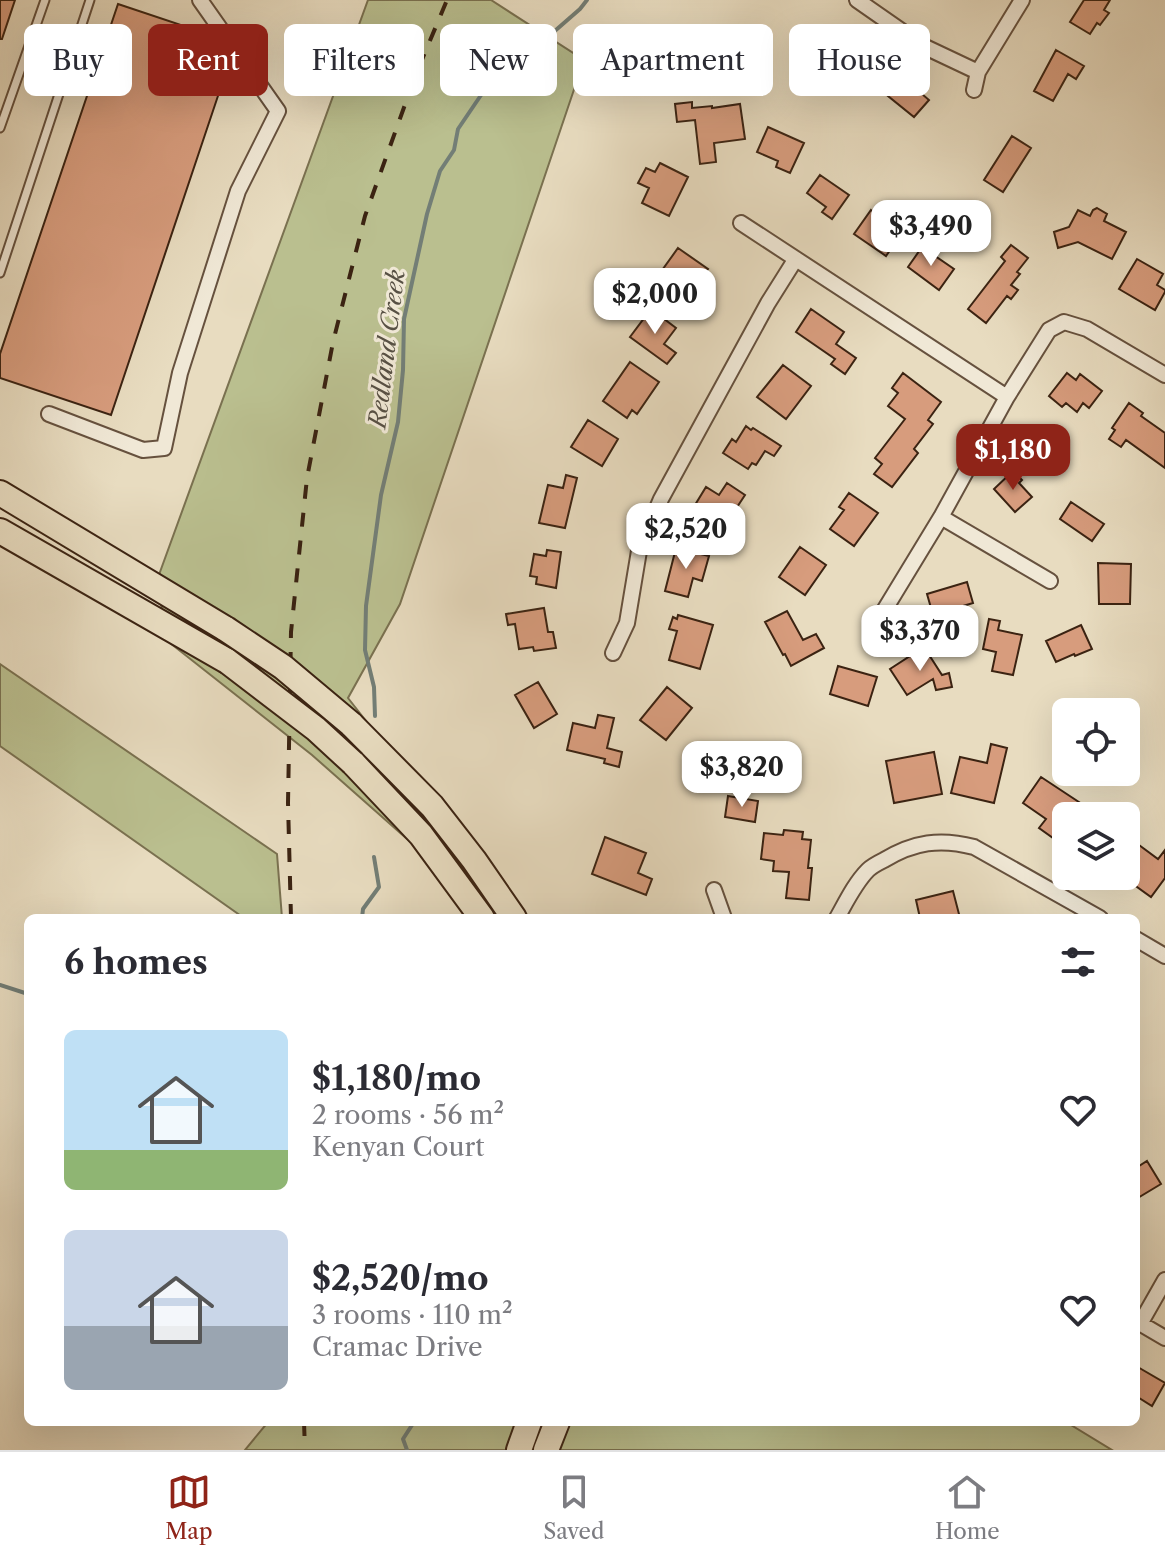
<!DOCTYPE html>
<html lang="en">
<head>
<meta charset="utf-8">
<style>
	body { margin:0; font-family:"Libre Caslon Text",serif; background:#f2f2f3; color:#2b2b33; height:100vh; display:flex; flex-direction:column; font-size:30px; white-space:nowrap }
	* { box-sizing:border-box; margin:0 }
	p { font-size:26px; color:#7c7c81 }
	.icon { flex:none; width:44px; height:44px; fill:none; stroke:currentColor; stroke-width:2; stroke-linecap:round; stroke-linejoin:round }
	.map { position:relative; flex:1; overflow:hidden }
	.side { position:absolute; left:24px; top:914px; width:1116px; height:512px; display:flex; flex-direction:column; background:#fff; border-radius:12px; box-shadow:0 8px 32px #0002 }
	.side>* { flex:none }
	.guide { position:absolute; left:24px; top:24px; width:1118px; height:72px; display:flex; gap:16px }
	.buttons { position:absolute; left:1052px; top:698px; display:grid; gap:16px }
	.buttons a { display:grid; place-items:center; width:88px; height:88px; border-radius:12px; background:#fff; box-shadow:0 8px 32px #0002; font-size:40px }
	.price { position:absolute; translate:-50% -68px; padding:0 18px; border-radius:16px; background:#fff; color:#222; font-size:26px; line-height:52px; filter:drop-shadow(0 2px 4px #0008) }
	.price::after { content:''; position:absolute; left:50%; top:48px; width:24px; height:18px; margin-left:-12px; background:inherit; clip-path:polygon(0 0,100% 0,50% 100%) }
	.price.current { background:#8f2418; color:#fff }
	ul { padding:0; list-style:none }
	li { display:flex; align-items:center; gap:24px; height:200px; padding:0 40px }
	li span { display:grid; place-items:center; flex:none; width:224px; height:160px; border-radius:12px; color:#555 }
	li>.icon { margin-inline-start:auto }
	span .icon { width:96px; height:96px; fill:#fffc; stroke-width:1 }
	li b { font-size:34px }
	h2 { display:flex; justify-content:space-between; align-items:center; height:96px; padding:0 40px; font-size:34px }
	.chip { padding:0 28px; border-radius:12px; background:#fff; box-shadow:0 8px 32px #0002; font-size:28px; line-height:72px }
	.chip.current { background:#8f2418; color:#fff }
	.tab-bar { display:flex; justify-content:space-around; align-items:center; height:112px; border-top:2px solid #e1e1e2; background:#fff; font-size:22px; color:#7c7c81 }
	.tab-bar a { display:grid; justify-items:center; gap:4px }
	.tab-bar .current { color:#8f2418 }
	.map>svg:first-child { display:block }
</style>
</head>
<body>
<div class="map">
<svg width="1165" height="1450" viewBox="0 0 1165 1450">
	<rect width="100%" height="100%" fill="#e8dcc0"/>
	<filter id="stains"><feTurbulence type="fractalNoise" baseFrequency=".0025" numOctaves="4"/><feColorMatrix values="0 0 0 0 .2 0 0 0 0 .09 0 0 0 0 .02 0 0 0 .5 -.17"/></filter>
	<radialGradient id="worn" r=".72"><stop offset=".6" stop-color="#630" stop-opacity="0"/><stop offset="1" stop-color="#630" stop-opacity=".3"/></radialGradient>
	<!-- green -->
	<path fill="#babf8f" stroke="#7a7150" stroke-width="2" d="M368,0H491L584,60L400,604L348,698L366,721L415,846L312,755L170,643L156,583Z
		M0,664L277,854L282,918H244L0,746Z
		M268,1422H1066L1112,1450H245Z"/>
	<g fill="none" stroke-linecap="round" stroke-linejoin="round">
		<!-- stream -->
		<path stroke="#737e76" stroke-width="4" d="M375,716L374,687L365,650L366,606L381,495L398,422L403,370L404,319L427,214L440,171L454,150L458,129L496,73L541,43L580,9L587,0
			M362,918L363,909L379,887L374,857
			M0,985L28,994
			M407,1450L403,1439L414,1422"/>
	</g>
	<!-- building -->
	<path fill="#d79c7d" stroke="#3b2312" stroke-width="2" d="M0,0H15L2,39H0Z
		M1084,0H1110L1104,10L1109,13L1100,25L1097,23L1090,34L1070,22Z
		M118,4L202,32L227,69L111,415L0,378V354Z
		M1056,50L1084,66L1076,79L1068,74L1053,101L1034,91Z
		M894,66L903,74L901,76L929,100L914,117L888,96L895,87L884,77Z
		M692,102V108L712,106V108L740,104L745,139L714,143L716,162L700,164L695,120L677,122L675,104Z
		M768,127L804,143L790,173L776,167L778,161L757,152Z
		M1012,136L1031,148L1003,192L984,180Z
		M660,163L688,177L669,216L642,203L649,188L638,183L646,168L655,172Z
		M820,175L849,195L832,219L822,212L826,207L807,193Z
		M1097,208L1107,214L1104,221L1126,232L1112,259L1078,242L1058,248L1054,232L1069,227L1078,210L1090,216L1093,210Z
		M871,210L902,233L886,256L854,234Z
		M1011,245L1028,258L1017,272L1020,274L1011,285L1018,290L1011,299L1007,296L986,323L968,309L1005,261L1001,257Z
		M922,247L954,269L939,290L908,267Z
		M678,248L708,269L694,287L710,299L699,313L655,280Z
		M1137,259L1163,274L1157,285L1165,290V292L1155,310L1119,289Z
		M651,309L676,328L664,344L676,353L667,364L630,337Z
		M811,309L844,332L836,344L856,358L845,374L831,364L835,359L796,332Z
		M630,362L659,382L637,414L632,410L627,418L603,401Z
		M783,365L811,386L786,419L757,397Z
		M903,373L941,402L928,420L933,424L914,449L918,453L892,487L874,474L882,464L875,458L905,419L888,406L898,393L892,388Z
		M1067,373L1076,380L1080,374L1102,391L1089,408L1083,403L1077,412L1066,403L1062,407L1049,396Z
		M1129,403L1143,413L1141,416L1165,433V468L1126,440L1121,447L1109,439L1115,430L1112,428Z
		M588,420L618,439L602,466L571,447Z
		M746,426L751,430L753,428L781,446L774,456L765,451L756,465L752,463L748,469L723,453L732,439L736,442Z
		M1013,471L1022,480L1019,483L1032,497L1015,512L994,489Z
		M566,475L577,478L565,528L539,523L548,485L563,488Z
		M727,483L745,495L724,527L713,520L707,530L687,518L706,487L719,495Z
		M849,493L878,513L854,546L830,529L844,510L839,507Z
		M1071,502L1104,524L1092,541L1060,519Z
		M800,547L826,565L805,595L779,577Z
		M676,548L709,556L702,581L693,578L688,597L665,591Z
		M547,550L561,552L556,588L536,584L537,577L530,576L534,554L546,556Z
		M1098,563L1131,564L1130,604H1099Z
		M967,582L973,603L933,615L927,594Z
		M544,608L548,632H553L556,648L534,651L533,647L519,649L515,624L508,625L506,614Z
		M787,611L803,640L816,634L824,648L791,666L785,654L783,655L765,622Z
		M678,615L713,625L700,669L669,660L677,631L669,629L673,617L677,619Z
		M989,619L1000,621L998,630L1022,635L1013,675L992,671L996,652L983,649Z
		M1081,625L1092,649L1075,656L1074,654L1056,662L1046,641Z
		M924,647L942,675L949,673L952,687L936,690L933,679L907,695L890,669Z
		M838,666L877,677L868,706L830,694Z
		M538,682L557,714L534,728L515,695Z
		M667,687L692,708L666,740L640,720Z
		M598,715L614,718L607,748L622,752L619,767L604,763L605,759L567,750L573,723L595,728Z
		M991,744L1007,748L994,803L951,793L960,757L987,763Z
		M934,752L942,794L894,803L886,761Z
		M1041,777L1100,816H1066L1053,838L1039,828L1046,819L1023,803Z
		M728,796L758,801L755,822L725,817Z
		M784,830L803,832L802,839L811,840L808,868H812L809,900L786,898L789,872L773,871L774,861L761,859L764,833L783,835Z
		M605,837L646,853L638,873L652,879L646,895L592,874Z
		M1139,845L1158,859L1165,850V878L1151,897L1126,879V862Z
		M953,891L960,918H920L916,900Z
		M1147,1161L1161,1184L1136,1199V1168Z
		M1136,1366L1165,1383L1152,1406L1136,1396Z"/>
	<g fill="none" stroke-linecap="round" stroke-linejoin="round">
		<defs>
			<path id="lane" d="M0,128L45,0
				M0,273L90,0"/>
			<path id="street" d="M857,0L923,46L978,72
				M974,90L978,72L1022,0
				M741,223L1007,397
				M49,414L143,450L164,448L180,373L238,191L278,111L200,0
				M941,517L1050,581
				M879,619L941,517L1007,397L1049,330L1064,322L1087,329L1165,375
				M613,653L627,623L639,551L661,499L768,303L795,260
				M714,890L724,918
				M837,918C846,902 855,883 868,870C872,866 878,863 884,860C914,842 940,838 974,847L1100,918
				M1136,939L1165,956
				M1136,1321L1165,1338
				M1140,1324L1165,1280"/>
			<path id="primary" d="M0,493L226,629
				M0,531L227,661
				M351,724L432,806L474,860L514,918
				M353,763L421,835L482,918
				M519,1450L529,1422
				M546,1450L557,1422"/>
		</defs>
		<!-- lane casing -->
		<use href="#lane" stroke="#66513e" stroke-width="11"/>
		<!-- street casing -->
		<use href="#street" stroke="#66513e" stroke-width="18"/>
		<!-- primary casing -->
		<use href="#primary" stroke="#3b2312" stroke-width="28"/>
		<!-- lane -->
		<use href="#lane" stroke="#f0e8d6" stroke-width="7"/>
		<!-- street -->
		<use href="#street" stroke="#f0e8d6" stroke-width="14"/>
		<!-- primary -->
		<use href="#primary" stroke="#e8dcc0" stroke-width="24"/>
		<!-- rail -->
		<path stroke="#3b2312" stroke-width="4" stroke-dasharray="14 14" stroke-linecap="butt" d="M291,918L288,803L291,632L307,478L333,342L365,216L416,74L447,0
			M304,1422L305,1450"/>
		<defs>
			<path id="primary-bridge" d="M226,629L283,667L351,724
				M227,661L316,729L353,763"/>
		</defs>
		<!-- primary-bridge casing -->
		<use href="#primary-bridge" stroke="#3b2312" stroke-width="28" stroke-linecap="butt"/>
		<!-- primary-bridge -->
		<use href="#primary-bridge" stroke="#e8dcc0" stroke-width="24"/>
	</g>
	<g text-anchor="middle" stroke-width="6" stroke-linejoin="round" paint-order="stroke">
		<!-- water labels -->
		<g font-size="24" font-style="italic" fill="#575044" stroke="#f0e8d6">
			<text transform="translate(387 349) rotate(-83)" y="8">Redland Creek</text>
		</g>
	</g>
	<rect width="100%" height="100%" filter="url(#stains)"/>
	<rect width="100%" height="100%" fill="url(#worn)"/>
</svg>
<div class="buttons">
<a><svg class="icon" aria-label="locate" viewBox="0 0 24 24"><circle cx="12" cy="12" r="6"/><path d="M12 2v4M12 18v4M2 12h4M18 12h4"/></svg></a>
<a><svg class="icon" aria-label="layers" viewBox="0 0 24 24"><path d="M12 4l9 5-9 5-9-5zM3 14l9 5 9-5"/></svg></a>
</div>
<b class="price" style="left:931px;top:268px">$3,490</b>
<b class="price" style="left:655px;top:336px">$2,000</b>
<b class="price current" style="left:1013px;top:492px">$1,180</b>
<b class="price" style="left:686px;top:571px">$2,520</b>
<b class="price" style="left:920px;top:673px">$3,370</b>
<b class="price" style="left:742px;top:809px">$3,820</b>
<div class="guide">
<a class="chip">Buy</a>
<a class="chip current">Rent</a>
<a class="chip">Filters</a>
<a class="chip">New</a>
<a class="chip">Apartment</a>
<a class="chip">House</a>
</div>
<section class="side">
<h2>6 homes<svg class="icon" aria-label="filters" viewBox="0 0 24 24"><path d="M4 7h16M4 17h16"/><circle cx="9" cy="7" r="2"/><circle cx="15" cy="17" r="2"/></svg></h2>
<ul>
<li><span style="background:linear-gradient(#bfe0f5 75%,#8fb573 0)"><svg class="icon" aria-label="home" viewBox="0 0 24 24"><path d="M3 11l9-7 9 7M6 9v11h12V9"/></svg></span><div><b>$1,180/mo</b><p>2 rooms · 56 m²</p><p>Kenyan Court</p></div><svg class="icon" aria-label="heart" viewBox="0 0 24 24"><path d="M12 20l-8-8c-3-5 5-10 8-4 3-6 11-1 8 4z"/></svg></li>
<li><span style="background:linear-gradient(#c9d6e8 60%,#9aa5b1 0)"><svg class="icon" aria-label="home" viewBox="0 0 24 24"><path d="M3 11l9-7 9 7M6 9v11h12V9"/></svg></span><div><b>$2,520/mo</b><p>3 rooms · 110 m²</p><p>Cramac Drive</p></div><svg class="icon" aria-label="heart" viewBox="0 0 24 24"><path d="M12 20l-8-8c-3-5 5-10 8-4 3-6 11-1 8 4z"/></svg></li>
</ul>
</section>
</div>
<nav class="tab-bar">
<a class="current"><svg class="icon" aria-label="map" viewBox="0 0 24 24"><path d="M3 6l6-2 6 2 6-2v14l-6 2-6-2-6 2zM9 4v14M15 6v14"/></svg>Map</a>
<a><svg class="icon" aria-label="saved" viewBox="0 0 24 24"><path d="M7 4h10v16l-5-4-5 4z"/></svg>Saved</a>
<a><svg class="icon" aria-label="home" viewBox="0 0 24 24"><path d="M3 11l9-7 9 7M6 9v11h12V9"/></svg>Home</a>
</nav>
</body>
</html>
